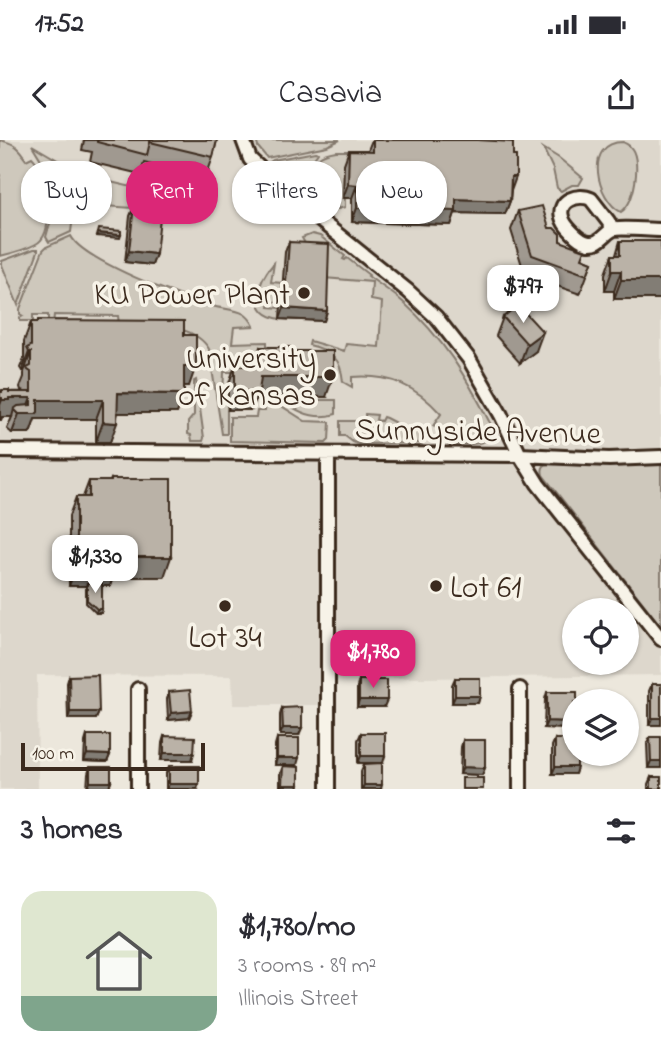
<!DOCTYPE html>
<html lang="en">
<head>
<meta charset="utf-8">
<style>
	body { margin:0; font-family:"Indie Flower",sans-serif; background:#f2f2f3; color:#2b2b33; height:100vh; display:flex; flex-direction:column; font-size:26px; white-space:nowrap }
	* { box-sizing:border-box; margin:0 }
	p { font-size:23px; color:#7c7c81 }
	.icon { flex:none; width:38px; height:38px; fill:none; stroke:currentColor; stroke-width:2; stroke-linecap:round; stroke-linejoin:round }
	.map { position:relative; height:649px; overflow:hidden }
	.side { display:flex; flex-direction:column; background:#fff; flex:1 }
	.side>* { flex:none }
	.guide { position:absolute; left:21px; top:21px; width:620px; height:63px; display:flex; gap:14px }
	.tools { position:absolute; left:562px; top:458px; display:grid; gap:14px }
	.tools a { display:grid; place-items:center; width:77px; height:77px; border-radius:50%; background:#fff; box-shadow:0 2px 5px #0004; font-size:35px }
	.scale { position:absolute; left:21px; bottom:18px; width:184px; box-sizing:border-box; padding-left:7px; border:4px solid #3b2a1e; border-top:0; font-size:19px; line-height:24px; white-space:nowrap; color:#3b2a1e; -webkit-text-stroke:5px #f7f3e8; paint-order:stroke }
	.price { position:absolute; translate:-50% -60px; padding:0 16px; border-radius:14px; background:#fff; color:#222; font-size:23px; line-height:46px; filter:drop-shadow(0 2px 4px #0008) }
	.price::after { content:''; position:absolute; left:50%; top:42px; width:21px; height:16px; margin-left:-10px; background:inherit; clip-path:polygon(0 0,100% 0,50% 100%) }
	.price.current { background:#db2777; color:#fff }
	ul { padding:0; list-style:none }
	li { display:flex; align-items:center; gap:21px; height:175px; padding:0 21px }
	li span { display:grid; place-items:center; flex:none; width:196px; height:140px; border-radius:21px; color:#555 }
	li>.icon { margin-inline-start:auto }
	span .icon { width:84px; height:84px; fill:#fffc; stroke-width:1 }
	li b { font-size:30px }
	h2 { display:flex; justify-content:space-between; align-items:center; height:84px; padding:0 21px; font-size:30px }
	.tag { padding:0 24px; border-radius:28px; background:#fff; box-shadow:0 2px 5px #0004; font-size:24px; line-height:63px }
	.tag.current { background:#db2777; color:#fff }
	.status { display:flex; justify-content:space-between; align-items:center; height:49px; padding:0 35px; background:#fff; direction:ltr }
	.status svg { height:19px; fill:currentColor }
	header { display:flex; justify-content:space-between; align-items:center; height:91px; padding:0 21px; background:#fff; font-size:32px; font-weight:600 }
	.map>svg:first-child { display:block }
</style>
</head>
<body>
<div class="status"><b>17:52</b><svg viewBox="0 0 49 12"><path d="M0 12V9h3v3zM5 12V6h3v6zM10 12V3h3v9zM15 12V0h3v12zM26 1h20v11H26zM47 4h2v5h-2z"/></svg></div>
<header><svg class="icon" aria-label="back" viewBox="0 0 24 24"><path d="M15 5l-7 7 7 7"/></svg>Casavia<svg class="icon" aria-label="share" viewBox="0 0 24 24"><path d="M12 15V3M7 8l5-5 5 5M5 13v7h14v-7"/></svg></header>
<div class="map">
<svg width="661" height="649" viewBox="0 0 661 649">
	<rect width="100%" height="100%" fill="#ece7dc"/>
	<filter id="ink" filterUnits="userSpaceOnUse"><feTurbulence type="fractalNoise" baseFrequency=".0143" numOctaves="2"/><feDisplacementMap in="SourceGraphic" scale="14" xChannelSelector="R" yChannelSelector="G"/><feConvolveMatrix kernelMatrix="1 2 1 2 8 2 1 2 1" color-interpolation-filters="sRGB"/></filter>
	<g filter="url(#ink)">
		<!-- built -->
		<path fill="#ddd7cc" fill-rule="evenodd" d="M0,0H661V535L425,538L320,537L319,565H233L232,536L37,535L38,649H0ZM574,471H626V523H574Z"/>
		<!-- green -->
		<path fill="#cec8bc" stroke="#84796d" stroke-width="2" d="M0,0C11,3 16,4 24,15L23,16L26,20L32,17C47,31 55,83 41,100C36,107 9,114 0,116Z
			M256,0H340L327,6L267,18L258,7Z
			M623,2C628,5 629,4 632,9C641,22 635,63 621,72C597,60 583,2 623,2Z
			M32,5L85,36L132,47V50L155,52L169,46L213,49L200,57L198,64L194,66L133,68L91,65L84,67L75,74L53,57L43,23Z
			M543,8L559,18L583,38L579,45H572L561,51L557,48L553,29Z
			M336,11H358L344,24L345,67L338,69L337,66C308,67 299,36 319,17C324,13 330,12 336,11Z
			M315,12L318,13L308,27L303,50L270,22L273,20Z
			M52,62L73,76L71,92L49,102L46,97L52,76Z
			M312,94L320,96L345,116L343,119L345,120L347,118L369,135L368,136C380,145 393,153 403,162C443,198 466,236 491,285C496,309 463,304 448,304L444,293L433,286L441,274C416,246 390,234 352,237V247L343,242C341,218 331,210 309,205L310,201L344,211L346,204L379,207L382,162L371,160L372,142L324,138L302,98Z
			M71,96C82,120 184,159 212,166C222,169 235,169 244,174C249,177 252,182 254,186L234,187L232,203L267,202V208L253,232H224L223,259H227V294H222L209,209C204,200 193,193 183,190L119,184L118,176L54,175L53,185L48,186V175H33V181H20V178L23,176L20,174V169L43,110L46,107Z
			M34,109H38V111L18,165L2,125V121Z
			M274,123L271,142L283,143L281,162H270L269,167L281,168L280,179C246,173 258,141 274,123Z
			M196,240L204,298L203,301H192L191,295L188,294V282L194,275V241Z
			M265,260H272L305,281L330,282L329,300L326,303L230,301V277H256L257,271H265Z
			M283,260H336V274C316,280 298,273 283,260Z
			M365,274L377,275L376,280L381,281L383,277L386,278L407,289L419,290L420,299L419,303L358,304L353,302L345,296H340V281H365Z
			M551,323L661,324V486L543,335C541,327 544,324 551,323Z"/>
		<g fill="none" stroke-linecap="round" stroke-linejoin="round">
			<defs>
				<path id="minor" d="M243,0L250,19L291,57L408,151L436,177L469,219L501,275L520,315L538,344L661,499
					M613,89L608,81L591,59C579,53 557,60 562,77C563,82 567,87 571,91C576,96 581,102 589,103C600,104 603,95 612,90C617,87 652,90 661,90
					M0,311L520,315L609,319L661,317
					M328,314V649
					M138,549V649
					M520,649V549"/>
			</defs>
			<!-- minor casing -->
			<use href="#minor" stroke="#3b2a1e" stroke-width="18"/>
			<!-- minor -->
			<use href="#minor" stroke="#f7f3e8" stroke-width="12"/>
		</g>
		<!-- wall -->
		<path fill="#a09990" stroke="#3b2a1e" stroke-width="2" d="M84,0H217L213,17L206,37L144,22L140,34L90,22L92,12L82,10Z
			M372,0H477L511,51L510,61L505,74L455,73L451,85L352,82V58H343L344,24L349,10H368Z
			M134,66L156,114L152,125L125,122L130,76Z
			M518,71L549,88L560,101L582,118L592,122L580,154L525,135L511,90Z
			M620,101H661V159H614V151H605V134L612,115H616Z
			M289,102L327,171L324,181L280,179L285,112Z
			M503,177L536,211L520,223L496,196Z
			M31,182L184,195L189,246H184L177,273H118L110,302H96V279H35L31,291L29,293H12L7,289L12,277H2L1,280H0V252L2,250L9,252L24,251L21,250L20,247L24,237V232L22,231L20,228L24,218V201Z
			M260,207L326,257L257,256L252,270H228V246L235,226H246L251,213H258Z
			M111,339L164,437H113L110,446H102V469L101,473H96L86,463V446H69V376L76,357H83L89,341H110Z
			M69,536L99,572L96,579H68L67,543Z
			M455,538L480,556L478,563H452V545Z
			M359,540L384,567H357V547Z
			M652,544L661,585H649V551Z
			M169,552L192,571L189,578L168,580L167,559Z
			M547,552L574,562V589L544,588L545,559Z
			M282,568L299,595H280V575Z
			M361,593L383,623H358V600Z
			M87,595L110,615L107,622L84,621L85,602Z
			M164,596L192,620H161L162,603Z
			M650,597H661V628H648L647,604Z
			M277,598L297,625H275V605Z
			M555,599L577,627L575,634H552V606Z
			M463,600L485,628L482,635L460,634L461,607Z
			M364,624L381,649H361V631Z
			M169,626L197,649H166V633Z
			M283,626L299,645L298,649H280V634Z
			M90,627L111,642L108,649H87L88,634Z
			M651,637L661,649H648V644Z"/>
		<!-- shaded-wall -->
		<path fill="#827d75" stroke="#3b2a1e" stroke-width="2" d="M511,37H516L511,51Z
			M348,44L357,45L352,58H343Z
			M456,59L510,61L505,74L455,73L451,85L352,82L357,68Z
			M98,93L121,95L120,98L97,96Z
			M129,111L156,114L152,125L125,122Z
			M612,131H621L614,151H605Z
			M621,140H661V159H614Z
			M284,168L327,171L324,181L280,179Z
			M543,192L536,211L520,223L527,204Z
			M29,212H31L24,232L22,231Z
			M184,226H196L189,246H177Z
			M261,237H333L326,257L257,256L252,270H228L235,251Z
			M118,253L184,254L177,273H111Z
			M9,258H31L25,274L38,260H103L96,279H35L31,291L29,293H12L19,274L14,269L12,277H2L1,280H0V265L2,260Z
			M103,282L117,283L110,302H96Z
			M117,417H171L164,437H113L110,446H87V443L86,446H69L76,427Z
			M97,469H102L101,473H96Z
			M455,556H480L478,563H452Z
			M359,560H387L384,567H357Z
			M192,571L189,578L168,580L171,573Z
			M70,572H99L96,579H68Z
			M652,578H661V585H649Z
			M547,581L574,582V589L544,588Z
			M283,588H302L299,595H280Z
			M164,613H194L192,620H161Z
			M87,614L110,615L107,622L84,621Z
			M361,616H385L383,623H358Z
			M277,618H299L297,625H275Z
			M651,621H661V628H648Z
			M463,627L485,628L482,635L460,634Z
			M555,627H577L575,634H552Z
			M90,642H111L108,649H87Z
			M169,644H199L197,649H167Z
			M282,645H299L298,649H281Z
			M364,645H382L381,649H362Z"/>
		<!-- building -->
		<path fill="#bab2a7" stroke="#3b2a1e" stroke-width="2" d="M97,0H217L213,17L150,2L147,15L97,2Z
			M373,0H477L513,2V16H516V37H511L510,61L456,59V71L357,68V45L348,44L349,10L373,11Z
			M134,66L161,69L156,114L129,111Z
			M542,66L549,88H554L560,94V101L585,110L582,118L592,122L587,135L532,115L518,71Z
			M99,89L121,91V95L98,93Z
			M620,101H661V140H621V131H612V115H620Z
			M289,102L329,104L327,171L284,168Z
			M518,165L543,192L527,204L503,177Z
			M38,180L184,181V195H196V226H184V254L118,253L117,283L103,282V260H38V272L36,274H19L14,269L18,266L31,265V258H9V260H2V258H0V252H2V250H9V252H31V232L28,230L27,228L31,226V212H29L27,208L31,206V182H38Z
			M260,207H290V211H333V237H261L259,251H235V226H251V213H260Z
			M111,339H171V417H117V427H76V357H89V341H111Z
			M87,443H102V469H97L87,460Z
			M98,535L99,572H70L69,536Z
			M455,538H480V556H455Z
			M359,540H387V560H359Z
			M652,544H661V578H652Z
			M190,550L192,571L171,573L169,552Z
			M547,552H577V562H574V582L547,581Z
			M302,567V588H283L282,568Z
			M361,593H385V616H361Z
			M87,595H110V615L87,614Z
			M164,596L195,597L194,613H164Z
			M650,597H661V621H651Z
			M277,598H299V618H277Z
			M555,599H574V614H577V627H555Z
			M463,600H485V628L463,627Z
			M382,623V645H364V624Z
			M169,626H199V644H169Z
			M283,626L299,627V645H282Z
			M90,627H111V642H90Z
			M651,637H661V649H651Z
			M462,638H483V649H462Z"/>
	</g>
	<!-- markers -->
	<g fill="#3b2a1e" stroke="#f7f3e8" stroke-width="2.5">
		<circle cx="304" cy="153" r="7"/>
		<circle cx="330" cy="235" r="7"/>
		<circle cx="436" cy="446" r="7"/>
		<circle cx="225" cy="466" r="7"/>
	</g>
	<g text-anchor="middle" stroke-width="7" stroke-linejoin="round" paint-order="stroke">
		<!-- poi labels -->
		<g font-size="32" fill="#3b2a1e" stroke="#f7f3e8" text-anchor="end">
			<text x="290" y="164">KU Power Plant</text>
			<text x="316" y="228">University<tspan x="316" dy="37">of Kansas</tspan></text>
			<text x="450" y="457" text-anchor="start">Lot 61</text>
			<text x="225" y="507" text-anchor="middle">Lot 34</text>
		</g>
		<!-- street labels -->
		<g font-size="32" fill="#3b2a1e" stroke="#f7f3e8">
			<text transform="translate(478 290) rotate(1)" y="11">Sunnyside Avenue</text>
		</g>
	</g>
</svg>
<div class="tools">
<a><svg class="icon" aria-label="locate" viewBox="0 0 24 24"><circle cx="12" cy="12" r="6"/><path d="M12 2v4M12 18v4M2 12h4M18 12h4"/></svg></a>
<a><svg class="icon" aria-label="layers" viewBox="0 0 24 24"><path d="M12 4l9 5-9 5-9-5zM3 14l9 5 9-5"/></svg></a>
</div>
<div class="scale">100 m</div>
<b class="price" style="left:523px;top:185px">$797</b>
<b class="price" style="left:95px;top:455px">$1,330</b>
<b class="price current" style="left:373px;top:550px">$1,780</b>
<div class="guide">
<a class="tag">Buy</a>
<a class="tag current">Rent</a>
<a class="tag">Filters</a>
<a class="tag">New</a>
</div>
</div>
<section class="side">
<h2>3 homes<svg class="icon" aria-label="filters" viewBox="0 0 24 24"><path d="M4 7h16M4 17h16"/><circle cx="9" cy="7" r="2"/><circle cx="15" cy="17" r="2"/></svg></h2>
<ul>
<li><span style="background:linear-gradient(#dfe7d0 75%,#7fa58c 0)"><svg class="icon" aria-label="home" viewBox="0 0 24 24"><path d="M3 11l9-7 9 7M6 9v11h12V9"/></svg></span><div><b>$1,780/mo</b><p>3 rooms · 89 m²</p><p>Illinois Street</p></div></li>
</ul>
</section>
</body>
</html>
